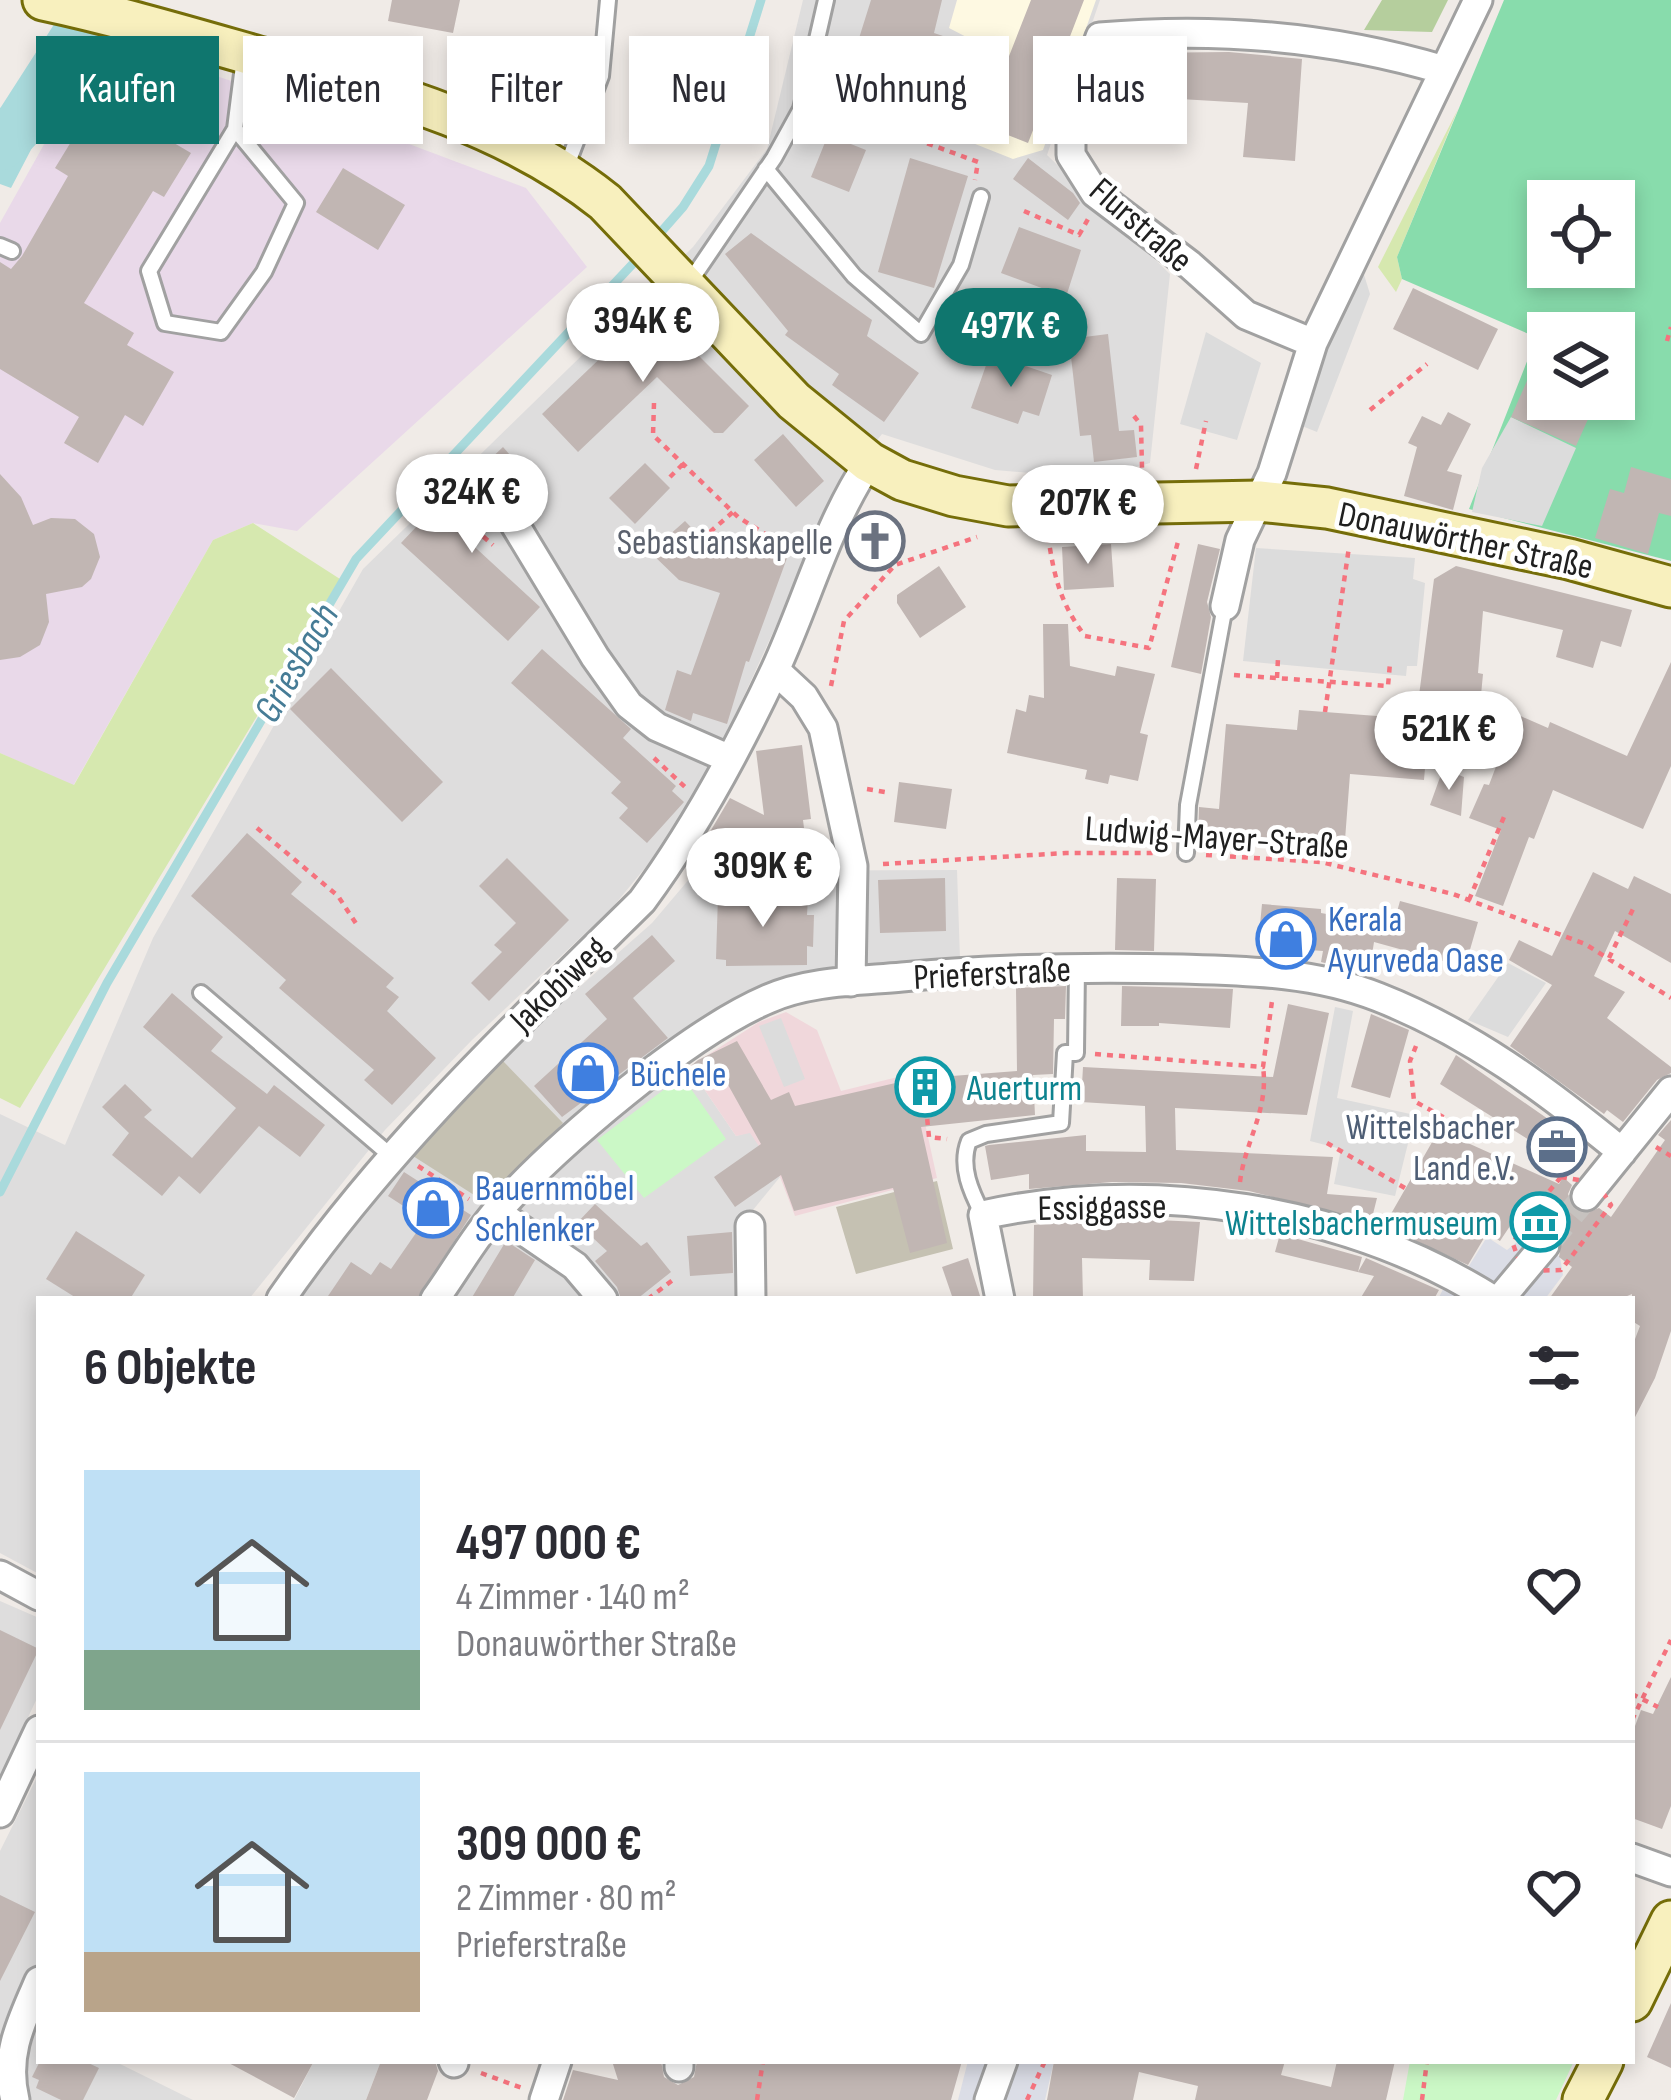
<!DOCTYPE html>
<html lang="de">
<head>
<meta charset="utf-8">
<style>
	body { margin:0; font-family:"Sofia Sans Condensed",sans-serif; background:#f2f2f3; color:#2b2b33; height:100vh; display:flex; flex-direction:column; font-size:45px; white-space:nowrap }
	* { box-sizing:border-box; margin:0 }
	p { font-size:39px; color:#7c7c81 }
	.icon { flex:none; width:66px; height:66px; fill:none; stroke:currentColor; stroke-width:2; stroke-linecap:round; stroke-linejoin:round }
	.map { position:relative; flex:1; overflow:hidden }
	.sheet { position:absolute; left:36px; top:1296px; width:1599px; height:768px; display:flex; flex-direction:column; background:#fff; border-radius:0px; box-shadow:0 6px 18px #0003 }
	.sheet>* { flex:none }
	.top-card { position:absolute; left:36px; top:36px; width:1599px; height:108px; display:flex; gap:24px }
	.buttons { position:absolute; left:1527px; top:180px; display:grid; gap:24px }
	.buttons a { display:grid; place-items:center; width:108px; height:108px; border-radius:0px; background:#fff; box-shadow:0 6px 18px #0003; font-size:60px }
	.price { position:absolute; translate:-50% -102px; padding:0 27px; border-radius:42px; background:#fff; color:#222; font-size:39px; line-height:78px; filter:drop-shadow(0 3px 6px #0008) }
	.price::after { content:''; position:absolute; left:50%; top:72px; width:36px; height:27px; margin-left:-18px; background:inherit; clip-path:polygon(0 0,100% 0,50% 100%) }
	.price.selected { background:#0f766e; color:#fff }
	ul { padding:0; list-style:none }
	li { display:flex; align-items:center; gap:36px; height:300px; padding:0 48px }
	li+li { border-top:3px solid #e1e1e2 }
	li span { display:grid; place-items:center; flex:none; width:336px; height:240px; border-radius:0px; color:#555 }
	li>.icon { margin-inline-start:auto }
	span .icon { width:144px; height:144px; fill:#fffc; stroke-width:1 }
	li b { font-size:51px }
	h2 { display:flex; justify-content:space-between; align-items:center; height:144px; padding:0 48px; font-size:51px }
	.pill { padding:0 42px; border-radius:0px; background:#fff; box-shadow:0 6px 18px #0003; font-size:42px; line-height:108px }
	.pill.selected { background:#0f766e; color:#fff }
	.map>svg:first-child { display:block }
</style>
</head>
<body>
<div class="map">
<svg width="1671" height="2100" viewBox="0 0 1671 2100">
	<rect width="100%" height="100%" fill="#f0ebe7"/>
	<!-- residential -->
	<path fill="#dedddd" d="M803,0H1100L1047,155L1170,274L1150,463L1093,478L995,470L882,434L838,490L691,812L612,908L472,1040L385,1130L249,1299H39V1574L0,1553V1114L65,1145L153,938L363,569L693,247L767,149Z
		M957,870L960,959L760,990L680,1043L689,1067L736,1136L750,1132L780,1177L753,1210L759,1280L757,1299H299L396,1169L499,1058L652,923L696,871Z
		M0,1601L39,1618V1694L0,1777Z
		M39,1773V2061H114L193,2100H0V1851Z"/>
	<!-- commercial -->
	<path fill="#f0d7db" d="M786,1012L817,1030L841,1091L914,1073L937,1178L795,1216L780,1177L750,1133L736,1136L689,1067L759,1022Z"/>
	<!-- industrial -->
	<path fill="#e9d9e9" d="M103,39L308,106L526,188L587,267L297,531L253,523L213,540L73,786L0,753V223Z"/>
	<!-- education -->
	<path fill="#fef9e2" d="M957,0H1096L1043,150L1013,159L950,134L976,42L949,28Z"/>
	<!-- construction -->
	<path fill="#c5c1b2" d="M503,1061L563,1123L485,1202L413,1156Z
		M937,1181L953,1249L856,1274L836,1207Z"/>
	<!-- grass -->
	<path fill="#d6e8af" d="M1458,109L1397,257L1402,279L1396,292L1378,267Z
		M253,523L340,579L20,1108L0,1098V753L74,785L213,540Z"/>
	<!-- forest -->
	<path fill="#b5ce9d" d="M1382,0H1448L1432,32L1364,30Z"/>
	<!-- park -->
	<path fill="#cbf8c6" d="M682,1076L726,1139L644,1198L597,1140Z
		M1410,2061H1574L1556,2100H1403Z"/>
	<!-- pitch -->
	<path fill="#88dcac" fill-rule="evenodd" d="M1504,0H1671V561L1469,509L1535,341L1531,335L1402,279L1397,257ZM1548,201H1614V267H1548ZM1548,333H1614V399H1548Z"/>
	<!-- parking -->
	<path fill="#dcdcdc" d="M1361,265L1370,294L1317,432L1297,424Z
		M1206,332L1261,363L1237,440L1180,424Z
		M1511,417L1576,448L1542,526L1472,512L1482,468Z
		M1256,548L1415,558L1413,579L1425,583L1417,666H1407L1406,676L1243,661Z
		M1508,963L1546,983L1508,1037L1468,1020Z
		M1335,1007L1353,1011L1337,1098L1415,1115L1395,1196L1334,1184L1341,1149L1310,1141Z
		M781,1018L805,1079L784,1087L759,1026Z
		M314,2061H381L366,2100H294Z"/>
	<!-- plaza -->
	<path fill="#dbdde6" d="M1529,1232L1560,1257L1563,1275L1545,1299H1438L1453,1270L1467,1269L1487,1237L1507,1250Z
		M968,2061H1054L1045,2100H958Z"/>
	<!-- water -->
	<path fill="#a9dadc" d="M60,39L87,45L32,129L35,142L11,188L0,184V126L9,119Z"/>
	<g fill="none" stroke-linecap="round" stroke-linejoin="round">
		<!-- stream -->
		<path stroke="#a9dadc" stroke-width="9" d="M654,240L683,207L709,166L761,0
			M0,1192L107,983L356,559L643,253"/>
		<!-- river -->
		<path stroke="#a9dadc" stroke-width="51" d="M0,145L21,123L100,0"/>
	</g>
	<!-- building -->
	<path fill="#c1b6b3" d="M392,0H460L453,33L388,21Z
		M871,0H942L934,33L943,36L926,91L850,67Z
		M1031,0H1084L1069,39L1077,42L1065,72L1057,69L1028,143L982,125Z
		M126,52L185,88L157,133L191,153L164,197L153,191L84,303L134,333L127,345L174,372L143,426L125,415L98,463L64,443L79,417L0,369V262L11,269L22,256L68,176L55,168Z
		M1229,52L1302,59L1295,161L1243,157L1248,103L1129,96L1136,53Z
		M828,135L866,150L849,192L811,177Z
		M910,158L968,176L934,288L878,272Z
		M1028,158L1073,193L1080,203L1068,220L1013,179Z
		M343,168L405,205L378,250L316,212Z
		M1019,227L1081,250L1066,297L1001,273Z
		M751,233L872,320L867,336L919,373L884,422L832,385L839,374L785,335L788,331L725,254Z
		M1413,288L1498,329L1478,370L1393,329Z
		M638,322L672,323V329L749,406L723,433H714L657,377L578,452L542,414Z
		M1548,333V399H1597L1576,446L1511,417Z
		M1108,334L1119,431L1134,430L1137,457L1094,462L1091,435L1080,436L1069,339Z
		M990,354L1052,375L1039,416L1023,411L1018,424L971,408Z
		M1448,412L1471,424L1447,471L1462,475L1453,510L1404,496L1417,447L1408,443L1422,416L1441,425Z
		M783,434L824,481L796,507L754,460Z
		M503,447L518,464L490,485L452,526L540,607L508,641L401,543L433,509L435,511Z
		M645,463L670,488L635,524L609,498Z
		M1631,467L1671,479V516L1659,513L1648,554L1595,538L1610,489L1624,493Z
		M0,474L21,497L33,525L51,518L75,519L94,534L100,557L91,579L82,587L46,594L49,622L40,645L20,657L0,660Z
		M858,520L901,536L891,561L849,545Z
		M685,521L708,545L735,552L739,541L787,558L749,662L746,661L727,724L693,713L691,721L665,710L677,670L691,675L720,593L679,580L650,552Z
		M1111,544L1114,587L1064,590L1062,547Z
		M1198,544L1220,549L1207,602L1211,617L1201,674L1171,667Z
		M939,566L966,607L920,638L897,603V595Z
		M1456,566L1632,610L1621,647L1601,641L1593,668L1556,657L1563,630L1483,611L1478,673L1483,674L1481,695L1472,694L1469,724L1429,721L1424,780L1350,774L1344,853L1198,838L1199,807L1219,809L1226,724L1297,730L1299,710L1416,719L1434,579Z
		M1043,624H1068L1070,666L1115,676L1117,666L1155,674L1140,733L1148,735L1138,781L1110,775L1108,784L1085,779L1087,770L1007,753L1016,709L1026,712L1029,695L1044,698Z
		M542,649L631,729L623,738L676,786L672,791L684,802L647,843L619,818L628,808L611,793L621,782L511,683Z
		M1671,662V766L1643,829L1553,790L1534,839L1529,837L1503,906L1475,896L1501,830L1469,818L1484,784L1489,785L1516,714L1548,728L1550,722L1627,756Z
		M331,668L443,782L402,822L290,709Z
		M802,745L811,819L803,820L804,828L787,830L788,845L701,847L730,798L764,815L756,751Z
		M1443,769L1464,777L1461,816L1430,805Z
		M899,782L952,789L946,829L894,822Z
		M247,833L302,882L291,894L394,978L386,987L399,997L387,1011L436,1058L392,1105L364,1080L374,1070L279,988L286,980L191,896Z
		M507,858L569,920L489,1001L471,983L502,952L494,945L516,923L479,886Z
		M1593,872L1628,889L1634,876L1671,894V963L1615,931L1594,976L1625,992L1607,1018L1671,1067V1073L1657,1080L1623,1122L1607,1110L1604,1114L1510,1046L1552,985L1509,960L1519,940L1552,956Z
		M945,878L946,931L880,933L878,880Z
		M1117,878L1156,879L1154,951L1115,950Z
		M727,893L808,897L807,915H814L813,947L807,946V965L726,966V960L716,959L718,896Z
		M1400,901L1478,922L1465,967L1374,942L1369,974L1321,962L1323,951L1258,946L1262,904L1321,909V913L1393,926Z
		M652,935L675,961L633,998L668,1038L562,1117L534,1086L607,1019L585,994Z
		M1066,986L1065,1019H1054L1053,1074L1033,1075L1035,1115L921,1127L947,1243L910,1253L893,1188L794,1211L781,1175L735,1207L714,1177L761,1144L722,1074L703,1083L692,1065L698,1060L737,1041L771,1100L789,1092L795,1106L913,1079L1017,1071L1016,988Z
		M1122,986L1233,989L1230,1028L1159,1023V1026H1121Z
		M172,993L223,1037L211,1051L267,1094L274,1085L325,1125L300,1157L259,1126L200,1194L179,1176L162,1196L112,1155L129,1133L102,1107L125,1084L152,1110L144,1117L192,1158L236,1108L143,1027Z
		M1288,1004L1329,1013L1307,1115L1175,1108L1176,1150L1333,1157L1327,1194L1377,1198L1371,1222L1249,1191L1181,1183L1112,1182L1029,1189V1174L991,1180L985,1146L989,1145L1086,1135V1151L1146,1152L1145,1106L1081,1102L1083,1067L1273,1077Z
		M1371,1014L1409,1030L1390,1098L1351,1087Z
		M1456,1055L1581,1142L1564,1162L1440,1084Z
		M1671,1120V1331L1655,1378L1632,1423V1347L1640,1326L1632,1321V1294L1620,1299H1549L1572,1267L1559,1257L1562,1240L1556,1231L1540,1228L1531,1234L1514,1220L1500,1241L1487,1233L1468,1265L1384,1226L1439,1130L1559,1184L1563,1177L1572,1185L1568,1194L1574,1209L1584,1214L1599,1208L1611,1217L1665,1140L1658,1135Z
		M404,1172L471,1215L417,1299H326L351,1262L371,1275L380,1262L391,1269L425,1220L388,1196Z
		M595,1204L641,1246L647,1242L671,1272L637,1299H621L617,1287L595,1261L607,1251L577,1223Z
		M1113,1218L1200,1222L1194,1281L1149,1280L1150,1260L1082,1258L1083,1299H1033L1034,1225Z
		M76,1231L145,1275L130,1299H78L46,1279Z
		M732,1232L733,1273L690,1276L687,1236Z
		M1280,1234L1362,1257L1358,1272L1366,1258L1439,1290L1434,1299H1360L1374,1276L1275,1252Z
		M506,1241L535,1260L512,1299H471Z
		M968,1258L981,1299H953L942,1267Z
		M0,1630L39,1649L0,1730Z
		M1671,1677V1806L1662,1829L1632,1818V1734L1641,1710L1653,1714Z
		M0,1895L35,1912L0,1981Z
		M1671,2003V2068L1647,2057Z
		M40,2061H84L99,2068L83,2100H61L36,2088L39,2080L32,2077Z
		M225,2061H314L294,2098Z
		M381,2061H435L438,2071L427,2100H366Z
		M612,2061H661L664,2077L678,2085L694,2077L697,2061H962L951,2100H563L573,2070L618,2080Z
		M1054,2061H1285L1281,2075L1331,2087L1337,2061H1395L1386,2100H1195L1198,2086L1139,2072L1133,2100H1047Z"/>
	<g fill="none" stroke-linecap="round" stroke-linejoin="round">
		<!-- street-tunnel -->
		<path stroke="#c6c2bf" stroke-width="27" stroke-dasharray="27 14" stroke-linecap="butt" d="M1545,1245L1586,1196"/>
		<defs>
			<path id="lane" d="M235,129L296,203L264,272L221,332L165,323L149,271L235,129L244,58
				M566,168L601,76L608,0
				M766,169L854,276L921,334L961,265L981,197
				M0,246L12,251
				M689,283L774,158L801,109L826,0
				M1186,853L1188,805L1225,606
				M201,993L390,1155
				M983,1215C971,1192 959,1166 969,1141L986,1134L1061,1123L1065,1053H1076L1077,966"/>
			<path id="street" d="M1313,343L1246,315L1190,265L1095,193L1071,155V118L1100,37C1215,27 1333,37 1444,70
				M500,500L595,657L629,705L657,727L730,759
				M1225,606L1240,540L1272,473L1313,343L1478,0
				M775,670L804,697L823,728L853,866L851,982
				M1586,1196L1671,1091
				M496,1212L575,1266L603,1299
				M750,1226L751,1299
				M281,1299C384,1150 514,1027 642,901C695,829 737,751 775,670C807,601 826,527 869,462
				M435,1299C456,1270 474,1237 498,1210C559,1143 685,1035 768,999C808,981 858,981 902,977C996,968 1087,967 1182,969C1249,971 1315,972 1378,997C1470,1033 1546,1090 1622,1152
				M1000,1299L983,1215C1151,1178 1346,1207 1492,1299
				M1500,1299L1545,1245
				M0,1575L39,1596
				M0,1813L39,1730
				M1632,1858L1671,1872
				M453,2061L454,2063
				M679,2067V2061
				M15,2100C4,2055 21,2022 39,1981
				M544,2100L557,2061
				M989,2100L1003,2061"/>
			<path id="secondary" d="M43,0C118,16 192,38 266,59C386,92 506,123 605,202L794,401L869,462L902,480L954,496L1008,506L1259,501L1327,508L1569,559L1671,587
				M1632,2001L1671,1921
				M1583,2100L1603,2061"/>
		</defs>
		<!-- lane casing -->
		<use href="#lane" stroke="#a1a1a1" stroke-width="20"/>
		<!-- street casing -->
		<use href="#street" stroke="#a1a1a1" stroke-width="33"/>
		<!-- secondary casing -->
		<use href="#secondary" stroke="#756d09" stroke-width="45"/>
		<!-- path -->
		<path stroke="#f5737e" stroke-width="4.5" stroke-dasharray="6 6" stroke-linecap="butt" d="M823,90L901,118L921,141L978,162L975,180
			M1024,211L1079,235L1088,219
			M1667,341L1671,327
			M654,403L653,435L738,517L794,552
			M1370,410L1427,364
			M1134,416L1141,425L1142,468
			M1196,469L1206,421
			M670,477L683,464
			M447,505L493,545
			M710,532L733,512
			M1048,536C1054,576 1060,603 1085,636L1149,648L1179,538
			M1234,675L1388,686L1390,663
			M1277,678L1278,658
			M831,686L844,621L895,565L977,537
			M1325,712L1349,547
			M654,758L685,787
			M867,789L885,792
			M257,828L338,896L359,928
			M1206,855L1321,862L1453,894L1585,944L1671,998
			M883,864L1066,853H1165
			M697,866H823
			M759,866L760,890
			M1469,900L1506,812
			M1609,958L1633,909
			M1416,1046L1410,1061L1414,1101L1483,1139
			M1095,1054L1263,1067L1272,1001
			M926,1107L929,1137L947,1139
			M1327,1143L1410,1191
			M1656,1147L1671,1156
			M418,1166L469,1199
			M1561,1177L1597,1183L1611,1205L1561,1270L1523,1271L1513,1244L1522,1224Z
			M1240,1182C1245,1141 1269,1110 1263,1067
			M648,1299L674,1279
			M1632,1694L1658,1707
			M1632,1720L1671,1640
			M481,2073L522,2088
			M757,2100L763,2061
			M1027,2100L1045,2061
			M1422,2100L1427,2061"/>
		<!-- lane -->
		<use href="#lane" stroke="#fff" stroke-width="14"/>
		<!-- street -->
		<use href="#street" stroke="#fff" stroke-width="27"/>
		<!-- secondary -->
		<use href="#secondary" stroke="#f8f0be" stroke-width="39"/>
	</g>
	<!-- icons -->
	<defs>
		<symbol id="church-ring" viewBox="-11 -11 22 22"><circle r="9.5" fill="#fff" stroke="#6b7280" stroke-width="1.5"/><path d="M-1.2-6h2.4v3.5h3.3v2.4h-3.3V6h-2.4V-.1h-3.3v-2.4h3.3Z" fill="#6b7280"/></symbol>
		<symbol id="shop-ring" viewBox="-11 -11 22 22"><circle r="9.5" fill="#fff" stroke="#3f7fe0" stroke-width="1.5"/><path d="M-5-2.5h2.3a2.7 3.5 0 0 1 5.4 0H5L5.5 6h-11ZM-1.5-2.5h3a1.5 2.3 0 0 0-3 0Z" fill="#3f7fe0"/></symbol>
		<symbol id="building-ring" viewBox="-11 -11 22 22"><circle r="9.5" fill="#fff" stroke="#0f9aa8" stroke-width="1.5"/><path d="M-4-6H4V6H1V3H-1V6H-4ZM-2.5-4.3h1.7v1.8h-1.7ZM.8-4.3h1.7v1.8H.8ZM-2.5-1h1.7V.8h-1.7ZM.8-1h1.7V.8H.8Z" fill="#0f9aa8"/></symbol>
		<symbol id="office-ring" viewBox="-11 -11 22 22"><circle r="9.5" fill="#fff" stroke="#5c6f8a" stroke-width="1.5"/><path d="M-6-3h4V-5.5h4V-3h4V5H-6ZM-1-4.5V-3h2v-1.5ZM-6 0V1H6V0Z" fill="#5c6f8a"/></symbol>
		<symbol id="museum-ring" viewBox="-11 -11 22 22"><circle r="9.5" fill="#fff" stroke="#0f9aa8" stroke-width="1.5"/><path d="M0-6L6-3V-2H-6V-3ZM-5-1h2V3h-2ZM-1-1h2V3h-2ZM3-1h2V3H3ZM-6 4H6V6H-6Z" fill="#0f9aa8"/></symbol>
	</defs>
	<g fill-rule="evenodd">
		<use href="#church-ring" x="842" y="508" width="66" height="66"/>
		<use href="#shop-ring" x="1253" y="906" width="66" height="66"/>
		<use href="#shop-ring" x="555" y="1040" width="66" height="66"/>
		<use href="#building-ring" x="892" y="1054" width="66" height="66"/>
		<use href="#office-ring" x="1524" y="1114" width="66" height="66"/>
		<use href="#shop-ring" x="400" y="1175" width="66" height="66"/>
		<use href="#museum-ring" x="1507" y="1189" width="66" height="66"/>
	</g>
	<g text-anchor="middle" stroke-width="9" stroke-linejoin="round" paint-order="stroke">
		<!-- street labels -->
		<g font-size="36" fill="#202020" stroke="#fff">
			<text transform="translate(1142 224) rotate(41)" y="13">Flurstraße</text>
			<text transform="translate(1466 539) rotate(12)" y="13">Donauwörther Straße</text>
			<text transform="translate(1217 836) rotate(4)" y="13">Ludwig-Mayer-Straße</text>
			<text transform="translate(992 972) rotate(-3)" y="13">Prieferstraße</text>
			<text transform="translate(558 983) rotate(-44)" y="13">Jakobiweg</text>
			<text transform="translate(1102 1206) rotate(-1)" y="13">Essiggasse</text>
		</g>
		<!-- worship labels -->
		<g font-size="36" fill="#5b616d" stroke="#fff" text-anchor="end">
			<text x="833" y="554">Sebastianskapelle</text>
		</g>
		<!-- shop labels -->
		<g font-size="36" fill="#366cbe" stroke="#fff" text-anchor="start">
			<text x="1328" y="931">Kerala<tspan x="1328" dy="41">Ayurveda Oase</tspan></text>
			<text x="630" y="1086">Büchele</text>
			<text x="475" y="1200">Bauernmöbel<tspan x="475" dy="41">Schlenker</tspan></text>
		</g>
		<!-- culture labels -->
		<g font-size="36" fill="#0d838f" stroke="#fff" text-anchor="start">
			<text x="967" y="1100">Auerturm</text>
			<text x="1498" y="1235" text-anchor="end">Wittelsbachermuseum</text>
		</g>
		<!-- service labels -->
		<g font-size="36" fill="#4e5e75" stroke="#fff" text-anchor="end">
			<text x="1515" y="1139">Wittelsbacher<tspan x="1515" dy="41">Land e.V.</tspan></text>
		</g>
		<!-- water labels -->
		<g font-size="39" font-style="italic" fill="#467c96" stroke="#fff">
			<text transform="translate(295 662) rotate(-60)" y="14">Griesbach</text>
		</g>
	</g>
</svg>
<div class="buttons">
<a><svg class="icon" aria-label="locate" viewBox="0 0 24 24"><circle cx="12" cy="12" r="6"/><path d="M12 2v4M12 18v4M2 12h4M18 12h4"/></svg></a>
<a><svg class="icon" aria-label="layers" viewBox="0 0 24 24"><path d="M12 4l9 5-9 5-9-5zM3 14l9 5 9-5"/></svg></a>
</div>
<b class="price" style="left:643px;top:385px">394K €</b>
<b class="price selected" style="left:1011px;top:390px">497K €</b>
<b class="price" style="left:472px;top:556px">324K €</b>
<b class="price" style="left:1088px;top:567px">207K €</b>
<b class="price" style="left:1449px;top:793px">521K €</b>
<b class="price" style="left:763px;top:930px">309K €</b>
<div class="top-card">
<a class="pill selected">Kaufen</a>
<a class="pill">Mieten</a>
<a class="pill">Filter</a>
<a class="pill">Neu</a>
<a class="pill">Wohnung</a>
<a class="pill">Haus</a>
</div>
<section class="sheet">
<h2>6 Objekte<svg class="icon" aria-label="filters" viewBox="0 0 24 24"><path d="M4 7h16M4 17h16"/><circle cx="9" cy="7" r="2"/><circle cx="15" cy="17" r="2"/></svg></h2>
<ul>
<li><span style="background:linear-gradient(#bfe0f5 75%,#7fa58c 0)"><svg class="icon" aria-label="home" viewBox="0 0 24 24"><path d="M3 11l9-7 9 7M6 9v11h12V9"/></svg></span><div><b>497 000 €</b><p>4 Zimmer · 140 m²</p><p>Donauwörther Straße</p></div><svg class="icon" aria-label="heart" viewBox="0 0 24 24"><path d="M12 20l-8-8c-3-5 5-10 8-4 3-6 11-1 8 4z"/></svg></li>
<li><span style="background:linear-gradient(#bfe0f5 75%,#b9a48a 0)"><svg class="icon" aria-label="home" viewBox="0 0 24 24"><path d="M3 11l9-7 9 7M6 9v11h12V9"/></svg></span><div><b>309 000 €</b><p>2 Zimmer · 80 m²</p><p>Prieferstraße</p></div><svg class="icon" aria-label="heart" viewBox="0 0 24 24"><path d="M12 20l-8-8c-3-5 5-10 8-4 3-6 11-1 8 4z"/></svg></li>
</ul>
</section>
</div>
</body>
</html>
